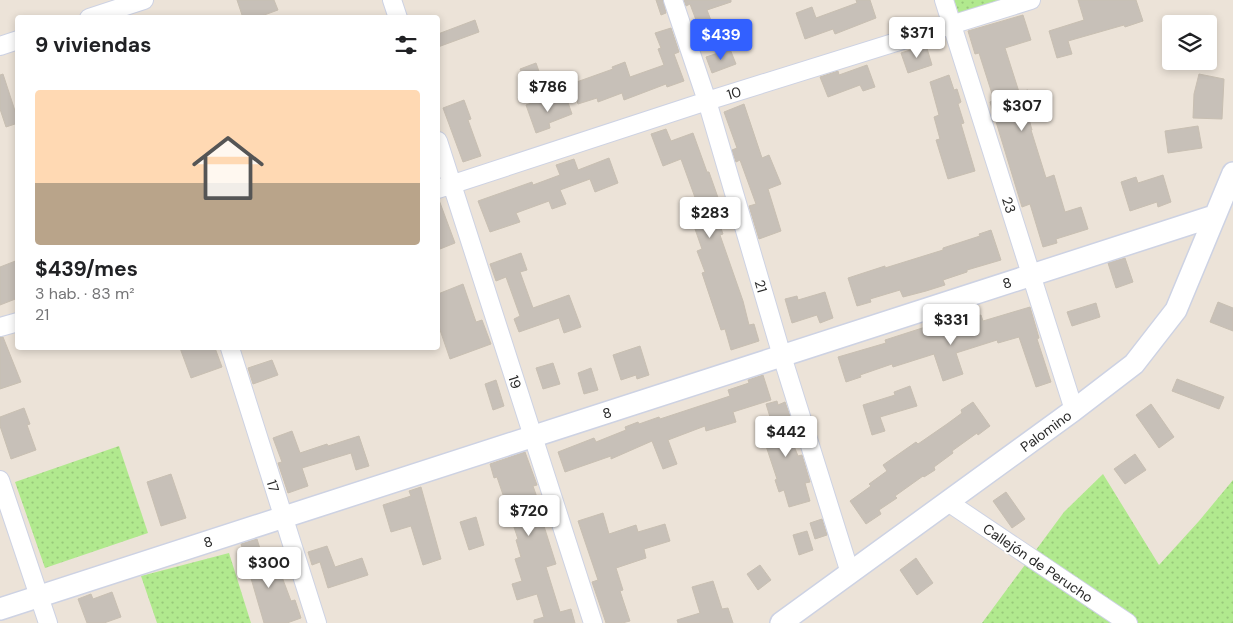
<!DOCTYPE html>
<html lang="es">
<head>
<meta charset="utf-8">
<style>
	body { margin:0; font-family:"DM Sans",sans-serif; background:#f6f6f6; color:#202124; height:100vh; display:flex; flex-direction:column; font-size:19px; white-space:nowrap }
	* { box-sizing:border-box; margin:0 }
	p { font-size:16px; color:#757577 }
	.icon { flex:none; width:28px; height:28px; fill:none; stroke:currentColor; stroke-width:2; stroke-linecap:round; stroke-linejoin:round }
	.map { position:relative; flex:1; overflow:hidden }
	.side { position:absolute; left:15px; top:15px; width:425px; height:335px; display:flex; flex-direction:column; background:#fff; border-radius:5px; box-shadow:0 2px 8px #0003 }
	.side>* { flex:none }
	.controls { position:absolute; left:1162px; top:15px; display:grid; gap:10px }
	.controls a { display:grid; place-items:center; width:55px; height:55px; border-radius:5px; background:#fff; box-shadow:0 2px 8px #0003; font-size:25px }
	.price { position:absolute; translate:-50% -42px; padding:0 11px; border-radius:5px; background:#fff; color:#222; font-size:16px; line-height:32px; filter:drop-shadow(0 1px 2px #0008) }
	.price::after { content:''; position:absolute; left:50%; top:30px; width:15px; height:11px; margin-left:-8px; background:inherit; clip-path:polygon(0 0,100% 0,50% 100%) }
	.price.current { background:#3260ff; color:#fff }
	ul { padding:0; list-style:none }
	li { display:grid; align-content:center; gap:10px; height:265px; padding:0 20px }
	li span { display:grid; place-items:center; height:155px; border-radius:5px; color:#555 }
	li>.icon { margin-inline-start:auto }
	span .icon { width:90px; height:90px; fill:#fffc; stroke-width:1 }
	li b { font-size:21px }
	h2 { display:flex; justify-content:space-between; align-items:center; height:60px; padding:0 20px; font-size:21px }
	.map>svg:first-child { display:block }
</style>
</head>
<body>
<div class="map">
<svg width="1233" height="623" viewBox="0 0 1233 623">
	<defs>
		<pattern id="green-dots" width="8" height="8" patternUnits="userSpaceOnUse" patternTransform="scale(1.25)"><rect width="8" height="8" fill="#b1e98e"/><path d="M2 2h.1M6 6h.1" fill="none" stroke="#98c87a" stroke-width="1.8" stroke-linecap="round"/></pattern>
	</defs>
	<rect width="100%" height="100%" fill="#ece3d8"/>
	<!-- green -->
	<path fill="url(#green-dots)" d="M954,0H1021L961,19Z
		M119,446L148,533L45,568L15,482Z
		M1103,474L1159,565L1199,521L1233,480V623H982L1064,512Z
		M229,553L251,623H157L141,576Z"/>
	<!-- building -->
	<path fill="#c7c0b8" stroke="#c8bfb2" d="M237,0H274L278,10L256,18H243Z
		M656,0H663L666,13L661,15Z
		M684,0H731V2L707,10L712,23L699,28L690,4L686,6Z
		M856,0H870L876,18L835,34L833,29L805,39L796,13L812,7L816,18L857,3Z
		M1078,0H1136L1143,21L1125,27L1124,25L1068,41L1072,54L1057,58L1049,31L1084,20Z
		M1023,15L1031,40L1005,48L1019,92L1028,90L1032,106L1026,108L1032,130H1031L1046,178L1054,175L1065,212L1081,207L1088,229L1056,239L1057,243L1043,247L1030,204L1022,207L990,102L994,100L979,53L975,54L968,31Z
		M475,20L479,32L438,47V34Z
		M671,28L679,52L674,54L684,81L667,87L666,84L624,100L622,93L598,102L597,98L578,104L571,84L613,69L612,67L625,62L630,77L664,65L658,49L661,48L655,33Z
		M926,45L932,65L908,73L901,53Z
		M730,49L736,64L712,73L706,57Z
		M536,63L541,77L526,83L520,69Z
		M867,65L875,87L863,91L860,85L828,97L820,77L838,71L839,75Z
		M3,74L18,120V123L6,127L0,109V75Z
		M1199,74L1224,79L1222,119L1193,118L1194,94Z
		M949,75L954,90L957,89L961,102L958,104L964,123L961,124L975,171L948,179L936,140L940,139L934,117L939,115L930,82Z
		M566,97L572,114L549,123L550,128L536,133L526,105L540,100L542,106Z
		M464,100L471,119L468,120L481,156L463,162L443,108Z
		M744,104L762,158L769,155L781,184L768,189L781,231L759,239L749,206L756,204L740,160L736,162L732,150L737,148L724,112Z
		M1198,126L1202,148L1168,153L1165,131Z
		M666,129L671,141L693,133L707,172H709L722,209L715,211L723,234L720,235L743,301L749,325L754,324L759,341L731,350L725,329L721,330L702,273L705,272L697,251L702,249L695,229L700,227L692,205L697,203L681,159L663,166L651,134Z
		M609,158L618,183L595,192L590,179L560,190L566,204L552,209L549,201L516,213L520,222L490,232L478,201L532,182L533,185L560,175L556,165L574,159L578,170Z
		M1163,175L1171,202L1158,207L1157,202L1130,211L1121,182L1136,177L1138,183Z
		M438,200H439L455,243L440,249L438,240Z
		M991,230L1001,260L967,270V272L943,280L945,285L926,291L903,297L900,290L870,299L871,302L857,306L848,278L885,266V268L943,250V248L980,236L979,234Z
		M521,253L527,270L520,272L533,308L569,295L581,327L564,333L559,318L519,332L514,319L520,316L506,277L496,281L490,264Z
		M1125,258L1133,282L1116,288L1108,263Z
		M18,260V298L0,305V267Z
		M463,284L476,322L482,320L491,344L450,359L438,324V294Z
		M825,292L833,318L820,323L817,315L792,323L785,299L797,296L798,300Z
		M1218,302L1233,308V331L1210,322Z
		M1096,303L1100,317L1072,326L1067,312Z
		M1030,307L1039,338L1037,339L1051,382L1036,387L1019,337L998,343L997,340L956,353L963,374L943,381L934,354L893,367L892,364L860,375L861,377L846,382L838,357L886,343L885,340L944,321L946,326L981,315L983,321Z
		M0,337H3L21,382L0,389Z
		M640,346L649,375L637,379L636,375L621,380L613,355Z
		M180,348H215L222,367L191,378Z
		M272,360L278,375L253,384L248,368Z
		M553,363L560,384L543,389L536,368Z
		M591,368L598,390L584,394L578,373Z
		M763,375L771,400L733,412L736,422L706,431L705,426L668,440L677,464L663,469L652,441L611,459V456L565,472L558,452L594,438L596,442L626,430L625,427L638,422L639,424L659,417L660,419L730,396L728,390L749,383L748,380Z
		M1177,379L1224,397L1219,409L1172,391Z
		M496,380L504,406L493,410L485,384Z
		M910,386L917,406L880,417L885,431L872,435L863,405L895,395L894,392Z
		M777,401L778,405L785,402L790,416L783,418L790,442L792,441L798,456L802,455L810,482L805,483L810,501L789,507L784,490L779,492L775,480L777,479L762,434L774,430L766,404Z
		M973,402L990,426L978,435L977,433L952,451L953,453L934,467L935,470L924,477L923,476L895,496L897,498L879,510L881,514L866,524L850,501L871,486L869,484L887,471L883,465L916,442L918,444L947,424L962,413L961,410Z
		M1151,404L1174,437L1159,448L1136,415Z
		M24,408L30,424L27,425L36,450L11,459L0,426V417Z
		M292,431L300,453L327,444L328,446L359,436L369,466L356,470L351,453L302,468L308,486L288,493L278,463L282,462L273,438Z
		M525,452L537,485L533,486L539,503L537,504L556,564L546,567L560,612L571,609L575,623H534V620L544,617L537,594L517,600L512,584L522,581L515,559L521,557L516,540L518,539L497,477L494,478L490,464Z
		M1135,454L1146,470L1125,484L1114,469Z
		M171,474L186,518L161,526L147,482Z
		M421,487L441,559L423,565L411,526L391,532L383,505L411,496L409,491Z
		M1006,492L1025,519L1012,528L993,501Z
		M603,513L609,534L636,525L638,532L665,524L670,541L644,549L646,558L616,568L623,590L620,591L630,621L622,623H606L592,582L598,580L578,521Z
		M476,517L484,545L469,550L460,522Z
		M822,519L827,535L815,539L810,523Z
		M807,531L813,550L799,555L793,535Z
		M257,539L270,581L282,577L291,601L295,600L301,618L287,623H264L241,544Z
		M327,546L335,567L362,558L368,575L328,588L320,562L312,565L308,552Z
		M916,558L933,583L917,595L900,570Z
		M760,565L771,580L758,590L747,574Z
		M713,581L722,609L728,608L733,623H678L677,620L700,613L692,587Z
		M112,592L121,617L104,623H87L78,599L91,594L93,599Z"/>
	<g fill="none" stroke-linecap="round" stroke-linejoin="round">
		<defs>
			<path id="minor" d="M392,0L398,18
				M673,0L707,101L782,356L850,573
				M944,0L1074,410
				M89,18L144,0
				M0,46L18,40
				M438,141L593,623
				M438,189L707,101L1031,0
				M0,327L18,322
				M230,348L317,623
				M0,480L48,623
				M948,502L1128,623"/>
			<path id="tertiary" d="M0,609L1214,216
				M781,623L1074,410L1134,364L1176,310L1233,173"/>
		</defs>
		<!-- minor casing -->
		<use href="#minor" stroke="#cdd2e3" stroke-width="20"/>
		<!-- tertiary casing -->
		<use href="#tertiary" stroke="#cdd2e3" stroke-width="24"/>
		<!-- minor -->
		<use href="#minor" stroke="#fff" stroke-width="18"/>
		<!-- tertiary -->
		<use href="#tertiary" stroke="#fff" stroke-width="21"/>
	</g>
	<g text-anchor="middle" stroke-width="4" stroke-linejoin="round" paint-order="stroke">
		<!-- street labels -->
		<g font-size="14" fill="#282828" stroke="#fff">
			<text transform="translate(734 93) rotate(-17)" y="5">10</text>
			<text transform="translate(1009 205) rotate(72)" y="5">23</text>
			<text transform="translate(1007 283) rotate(-18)" y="5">8</text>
			<text transform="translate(761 286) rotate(74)" y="5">21</text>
			<text transform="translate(515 382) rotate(72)" y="5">19</text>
			<text transform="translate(607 413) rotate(-18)" y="5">8</text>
			<text transform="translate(1046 431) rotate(-36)" y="5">Palomino</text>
			<text transform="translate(273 486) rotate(73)" y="5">17</text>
			<text transform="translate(208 542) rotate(-18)" y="5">8</text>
			<text transform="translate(1038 563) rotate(34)" y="5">Callejón de Perucho</text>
		</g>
	</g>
</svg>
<div class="controls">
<a><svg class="icon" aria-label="layers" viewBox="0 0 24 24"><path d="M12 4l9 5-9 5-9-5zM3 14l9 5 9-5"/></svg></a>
</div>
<b class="price" style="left:917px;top:59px">$371</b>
<b class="price current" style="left:721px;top:61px">$439</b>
<b class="price" style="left:548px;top:113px">$786</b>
<b class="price" style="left:1022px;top:132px">$307</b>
<b class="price" style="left:710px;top:239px">$283</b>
<b class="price" style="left:951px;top:346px">$331</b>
<b class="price" style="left:786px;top:458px">$442</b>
<b class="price" style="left:529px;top:537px">$720</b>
<b class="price" style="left:269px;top:589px">$300</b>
<section class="side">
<h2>9 viviendas<svg class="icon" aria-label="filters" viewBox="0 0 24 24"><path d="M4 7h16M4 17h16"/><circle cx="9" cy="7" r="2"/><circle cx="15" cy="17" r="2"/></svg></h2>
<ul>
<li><span style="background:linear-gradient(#ffd9b3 60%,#b9a48a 0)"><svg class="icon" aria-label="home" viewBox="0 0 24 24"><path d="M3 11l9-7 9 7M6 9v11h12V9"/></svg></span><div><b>$439/mes</b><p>3 hab. · 83 m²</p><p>21</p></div></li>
</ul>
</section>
</div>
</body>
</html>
